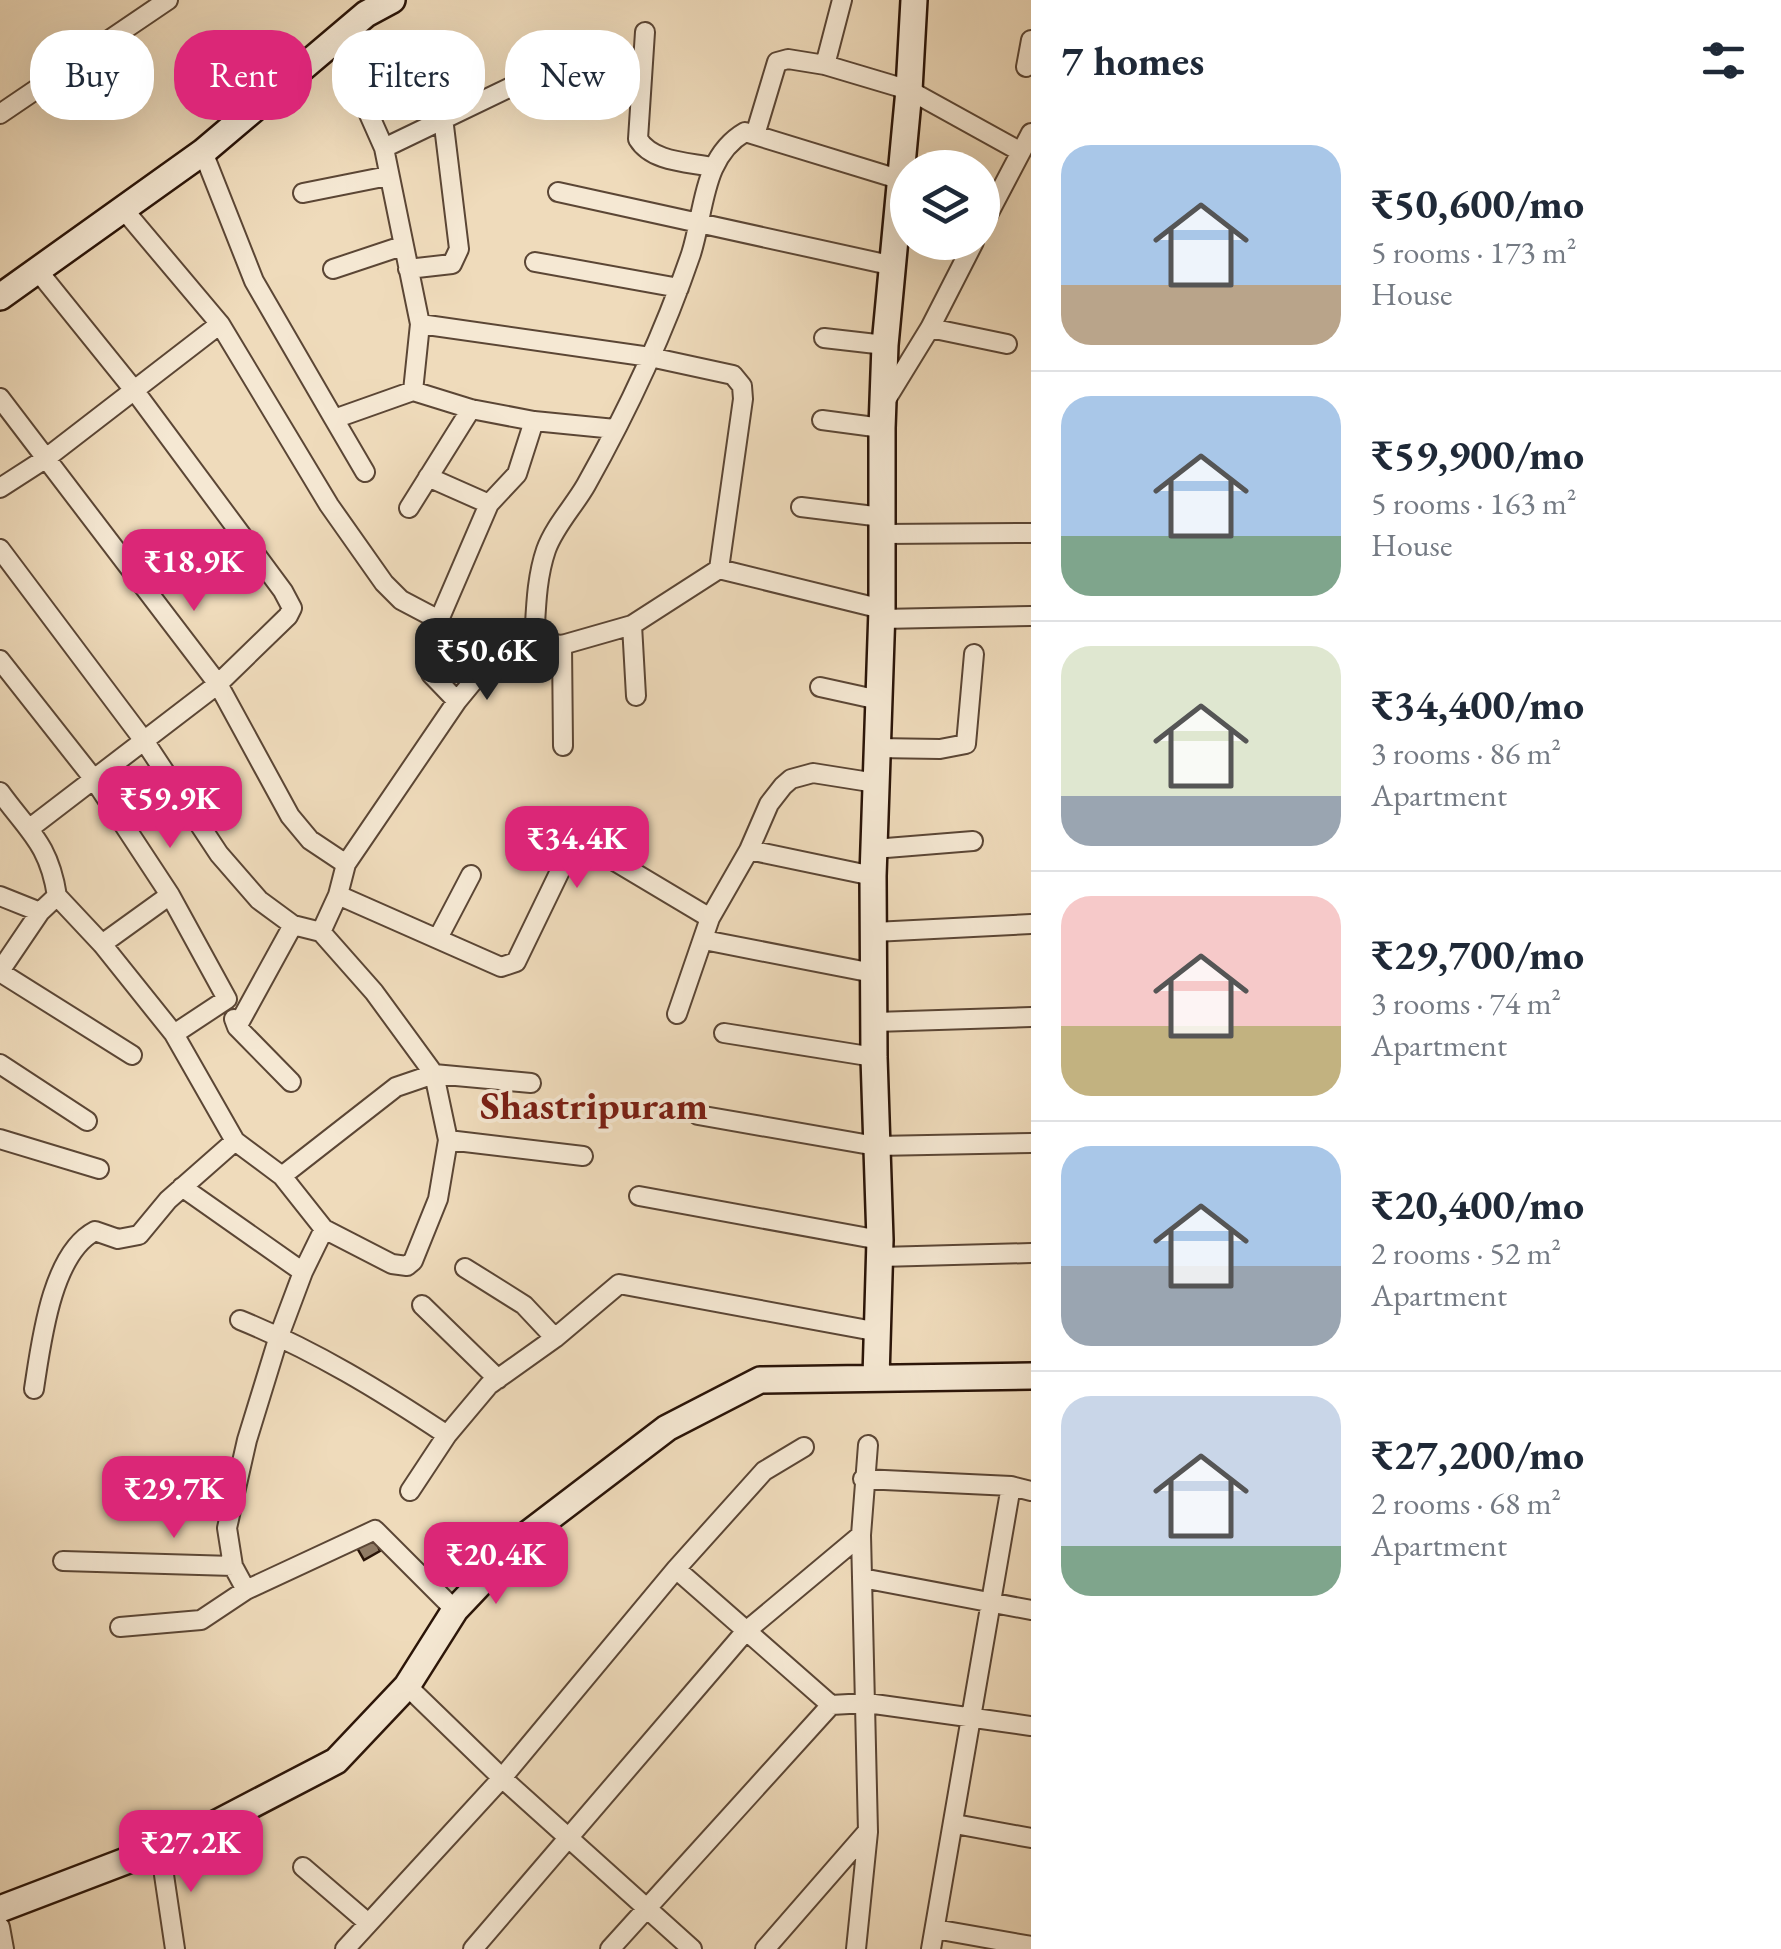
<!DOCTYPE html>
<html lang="en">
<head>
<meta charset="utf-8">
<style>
	body { margin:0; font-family:"EB Garamond",serif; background:#f2f2f3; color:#1f2937; height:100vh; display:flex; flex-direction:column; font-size:38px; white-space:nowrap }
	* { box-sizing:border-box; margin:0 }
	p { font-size:32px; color:#747a83 }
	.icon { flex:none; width:55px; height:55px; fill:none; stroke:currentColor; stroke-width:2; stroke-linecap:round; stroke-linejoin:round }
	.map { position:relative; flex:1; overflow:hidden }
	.sheet { display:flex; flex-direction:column; background:#fff; width:750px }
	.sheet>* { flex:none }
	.guide { position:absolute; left:30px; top:30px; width:850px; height:90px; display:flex; gap:20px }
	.buttons { position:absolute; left:890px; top:150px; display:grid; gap:20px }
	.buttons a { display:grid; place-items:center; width:110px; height:110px; border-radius:50%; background:#fff; box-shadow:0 10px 40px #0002; font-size:50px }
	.price { position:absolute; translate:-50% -85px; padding:0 22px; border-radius:20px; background:#db2777; color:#fff; font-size:32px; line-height:65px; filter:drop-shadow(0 2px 5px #0008) }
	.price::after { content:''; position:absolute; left:50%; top:60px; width:30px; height:22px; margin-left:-15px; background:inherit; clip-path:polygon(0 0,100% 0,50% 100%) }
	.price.active { background:#222; color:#fff }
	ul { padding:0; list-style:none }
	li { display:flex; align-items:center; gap:30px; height:250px; padding:0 30px }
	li+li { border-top:2px solid #e0e1e3 }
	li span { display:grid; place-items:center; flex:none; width:280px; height:200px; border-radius:30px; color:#555 }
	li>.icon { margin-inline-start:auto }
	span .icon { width:120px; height:120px; fill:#fffc; stroke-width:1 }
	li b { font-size:42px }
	h2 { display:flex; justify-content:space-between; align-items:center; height:120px; padding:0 30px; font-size:42px }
	.tag { padding:0 35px; border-radius:40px; background:#fff; box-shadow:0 10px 40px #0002; font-size:35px; line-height:90px }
	.tag.active { background:#db2777; color:#fff }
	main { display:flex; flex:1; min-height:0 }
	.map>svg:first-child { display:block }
</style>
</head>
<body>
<main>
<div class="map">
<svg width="1031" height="1949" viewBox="0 0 1031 1949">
	<rect width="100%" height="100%" fill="#efdbbb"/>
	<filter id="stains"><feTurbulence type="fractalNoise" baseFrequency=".002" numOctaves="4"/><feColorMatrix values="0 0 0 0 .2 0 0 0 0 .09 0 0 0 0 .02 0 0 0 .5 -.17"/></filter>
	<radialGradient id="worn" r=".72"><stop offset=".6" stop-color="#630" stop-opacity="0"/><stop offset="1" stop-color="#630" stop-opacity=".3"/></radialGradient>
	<!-- building -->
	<path fill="#907b65" stroke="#2a1408" stroke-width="2.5" d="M374,1536L380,1551L364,1560L356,1546Z"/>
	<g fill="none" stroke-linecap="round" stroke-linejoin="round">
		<defs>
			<path id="street" d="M645,32L638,139C652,162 687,162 712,167
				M336,40L384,148L420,324L413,391
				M825,65L842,0
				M1026,67L1031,40
				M0,114L168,0
				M755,135L777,62L788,59L825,65L909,90L1021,152
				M384,148L517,84L554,74L641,72
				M203,152L254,281L334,419
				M558,192L894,266
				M303,193L388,176
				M124,210L220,324L329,505L384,583L401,600L439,620
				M982,226L1031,133
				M535,262L679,288
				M333,269L402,246
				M408,269L452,264L459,249L440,93
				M420,324L650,357L733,375L742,386L743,399L719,569L882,609
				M930,328L1007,344
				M824,338L885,345
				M0,398L218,684L290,816L310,840L346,864
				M884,403L930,328L974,242
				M822,420L882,428
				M365,472L334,419L413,391L471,409L534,421L615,429
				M428,477L489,504
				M0,488L45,459L220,324
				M801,507L882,517
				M409,508L471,409
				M883,534L1031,533
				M0,549L145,742L219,854L259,900L293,925L321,932L374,992L434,1074L448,1140L438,1199L413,1261L407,1266L392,1264L324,1229L282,1176L235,1141L174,1034L102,944L57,896
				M881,619L1031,616
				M632,625L636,696
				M534,642C536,611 536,579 546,550C554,527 574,506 586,485C627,412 664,333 691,254C705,210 702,157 745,132L908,182
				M562,645L563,746
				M0,660L93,778L170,895L227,999L174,1034
				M820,687L879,700
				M457,701L431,674L428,660L439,620L489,504L517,474L534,421
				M877,748L940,749L966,744L974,654
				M0,792C29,832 49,844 57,896L40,912L0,971
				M30,828L218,684L288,616L292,608L283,591L134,390L38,271
				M576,838L710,918
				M874,849L973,841
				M749,850L873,876
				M338,895L501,967L516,962L576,838L541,821
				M0,896L40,912
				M321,932L338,895L346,864L457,701L499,650L534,642L562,645L632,625L719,569
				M874,932L1031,924
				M438,938L471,875
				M704,940L873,973
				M102,944L170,895
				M0,972L132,1055
				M677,1014L710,918L749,850L769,804L783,786L791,779L813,773L876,783
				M234,1019L237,1027L291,1082
				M875,1022L1031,1017
				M237,1027L293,925
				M724,1033L874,1057
				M0,1064L87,1121
				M698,1115L876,1146L1031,1143
				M0,1139L99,1169
				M448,1140L583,1156
				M282,1176L396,1087L434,1074L531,1083
				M182,1187L303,1272
				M639,1196L880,1240
				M880,1257L1031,1253
				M465,1268L524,1305L555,1338
				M422,1305L498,1379
				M240,1320C314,1350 381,1391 447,1435
				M34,1389C41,1344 51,1254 95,1231L118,1239L139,1235L168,1200L235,1141
				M863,1479L1011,1486L1031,1491
				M410,1491L447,1435L489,1385L555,1338L619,1284L879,1332
				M63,1561L233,1566L246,1590
				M233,1566L227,1528L247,1440L279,1336L303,1272L324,1229
				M676,1569L831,1705
				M862,1578L1031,1610
				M120,1627L201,1620L246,1590L375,1530L455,1610
				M407,1686L502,1778L692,1949
				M955,1824L1031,1838
				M160,1848L175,1949
				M303,1867L367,1922
				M0,1927L4,1949
				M935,1929L1031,1946
				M345,1949L502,1778L676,1569L764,1471L804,1447
				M473,1949L745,1632L861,1535
				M610,1949L831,1705L867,1703L1031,1726
				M765,1949L867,1832
				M856,1949L868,1832L861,1535L868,1445
				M931,1949L1011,1486"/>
			<path id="secondary" d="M0,297L203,152L366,14L392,0
				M876,1378L880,1240L874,1057L873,876L882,609V428L885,345L909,90L914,0
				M0,1909L194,1835L336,1761L407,1686L455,1610L524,1537L667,1428L760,1380L1031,1376"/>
		</defs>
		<!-- street casing -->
		<use href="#street" stroke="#5b4635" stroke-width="22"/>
		<!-- secondary casing -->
		<use href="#secondary" stroke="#2a1408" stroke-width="30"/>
		<!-- street -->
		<use href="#street" stroke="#f5e8d3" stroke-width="18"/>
		<!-- secondary -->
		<use href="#secondary" stroke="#f5e8d3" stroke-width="25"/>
	</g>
	<g text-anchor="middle" stroke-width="8" stroke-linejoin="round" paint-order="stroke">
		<!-- neighbourhood labels -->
		<g font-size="40" font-weight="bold" fill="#7a1f14" stroke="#f5e8d3">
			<text x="594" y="1119">Shastripuram</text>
		</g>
	</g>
	<rect width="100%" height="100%" filter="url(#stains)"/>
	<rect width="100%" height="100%" fill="url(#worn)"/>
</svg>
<div class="buttons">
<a><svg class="icon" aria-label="layers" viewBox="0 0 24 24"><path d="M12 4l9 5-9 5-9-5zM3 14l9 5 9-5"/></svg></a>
</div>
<b class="price" style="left:194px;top:614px">₹18.9K</b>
<b class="price active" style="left:487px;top:703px">₹50.6K</b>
<b class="price" style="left:170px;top:851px">₹59.9K</b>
<b class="price" style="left:577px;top:891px">₹34.4K</b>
<b class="price" style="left:174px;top:1541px">₹29.7K</b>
<b class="price" style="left:496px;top:1607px">₹20.4K</b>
<b class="price" style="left:191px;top:1895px">₹27.2K</b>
<div class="guide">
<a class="tag">Buy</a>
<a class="tag active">Rent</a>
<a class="tag">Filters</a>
<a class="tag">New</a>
</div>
</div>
<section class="sheet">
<h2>7 homes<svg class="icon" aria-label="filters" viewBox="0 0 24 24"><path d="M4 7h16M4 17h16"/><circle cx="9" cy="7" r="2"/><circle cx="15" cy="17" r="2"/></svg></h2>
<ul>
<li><span style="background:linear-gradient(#a9c7e8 70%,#b9a48a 0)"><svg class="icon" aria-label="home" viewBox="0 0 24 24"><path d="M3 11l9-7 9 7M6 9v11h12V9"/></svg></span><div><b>₹50,600/mo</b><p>5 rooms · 173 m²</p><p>House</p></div></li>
<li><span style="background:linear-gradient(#a9c7e8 70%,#7fa58c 0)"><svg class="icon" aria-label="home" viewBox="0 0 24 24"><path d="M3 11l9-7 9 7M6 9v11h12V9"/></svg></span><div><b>₹59,900/mo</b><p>5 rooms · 163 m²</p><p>House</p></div></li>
<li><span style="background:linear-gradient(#dfe7d0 75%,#9aa5b1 0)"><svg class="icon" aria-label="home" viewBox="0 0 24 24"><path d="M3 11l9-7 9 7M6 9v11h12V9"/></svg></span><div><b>₹34,400/mo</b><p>3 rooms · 86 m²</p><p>Apartment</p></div></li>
<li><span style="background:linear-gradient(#f6c9c9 65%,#c2b280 0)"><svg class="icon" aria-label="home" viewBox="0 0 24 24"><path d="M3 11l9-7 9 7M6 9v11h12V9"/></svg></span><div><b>₹29,700/mo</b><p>3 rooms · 74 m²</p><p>Apartment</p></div></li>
<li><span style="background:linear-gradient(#a9c7e8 60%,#9aa5b1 0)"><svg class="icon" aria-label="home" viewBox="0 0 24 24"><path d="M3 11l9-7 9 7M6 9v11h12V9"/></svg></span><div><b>₹20,400/mo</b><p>2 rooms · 52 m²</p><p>Apartment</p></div></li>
<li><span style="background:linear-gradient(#c9d6e8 75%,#7fa58c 0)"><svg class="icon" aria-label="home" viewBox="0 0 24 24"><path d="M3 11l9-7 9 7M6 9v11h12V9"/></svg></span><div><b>₹27,200/mo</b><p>2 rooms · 68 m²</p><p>Apartment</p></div></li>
</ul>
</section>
</main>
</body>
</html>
